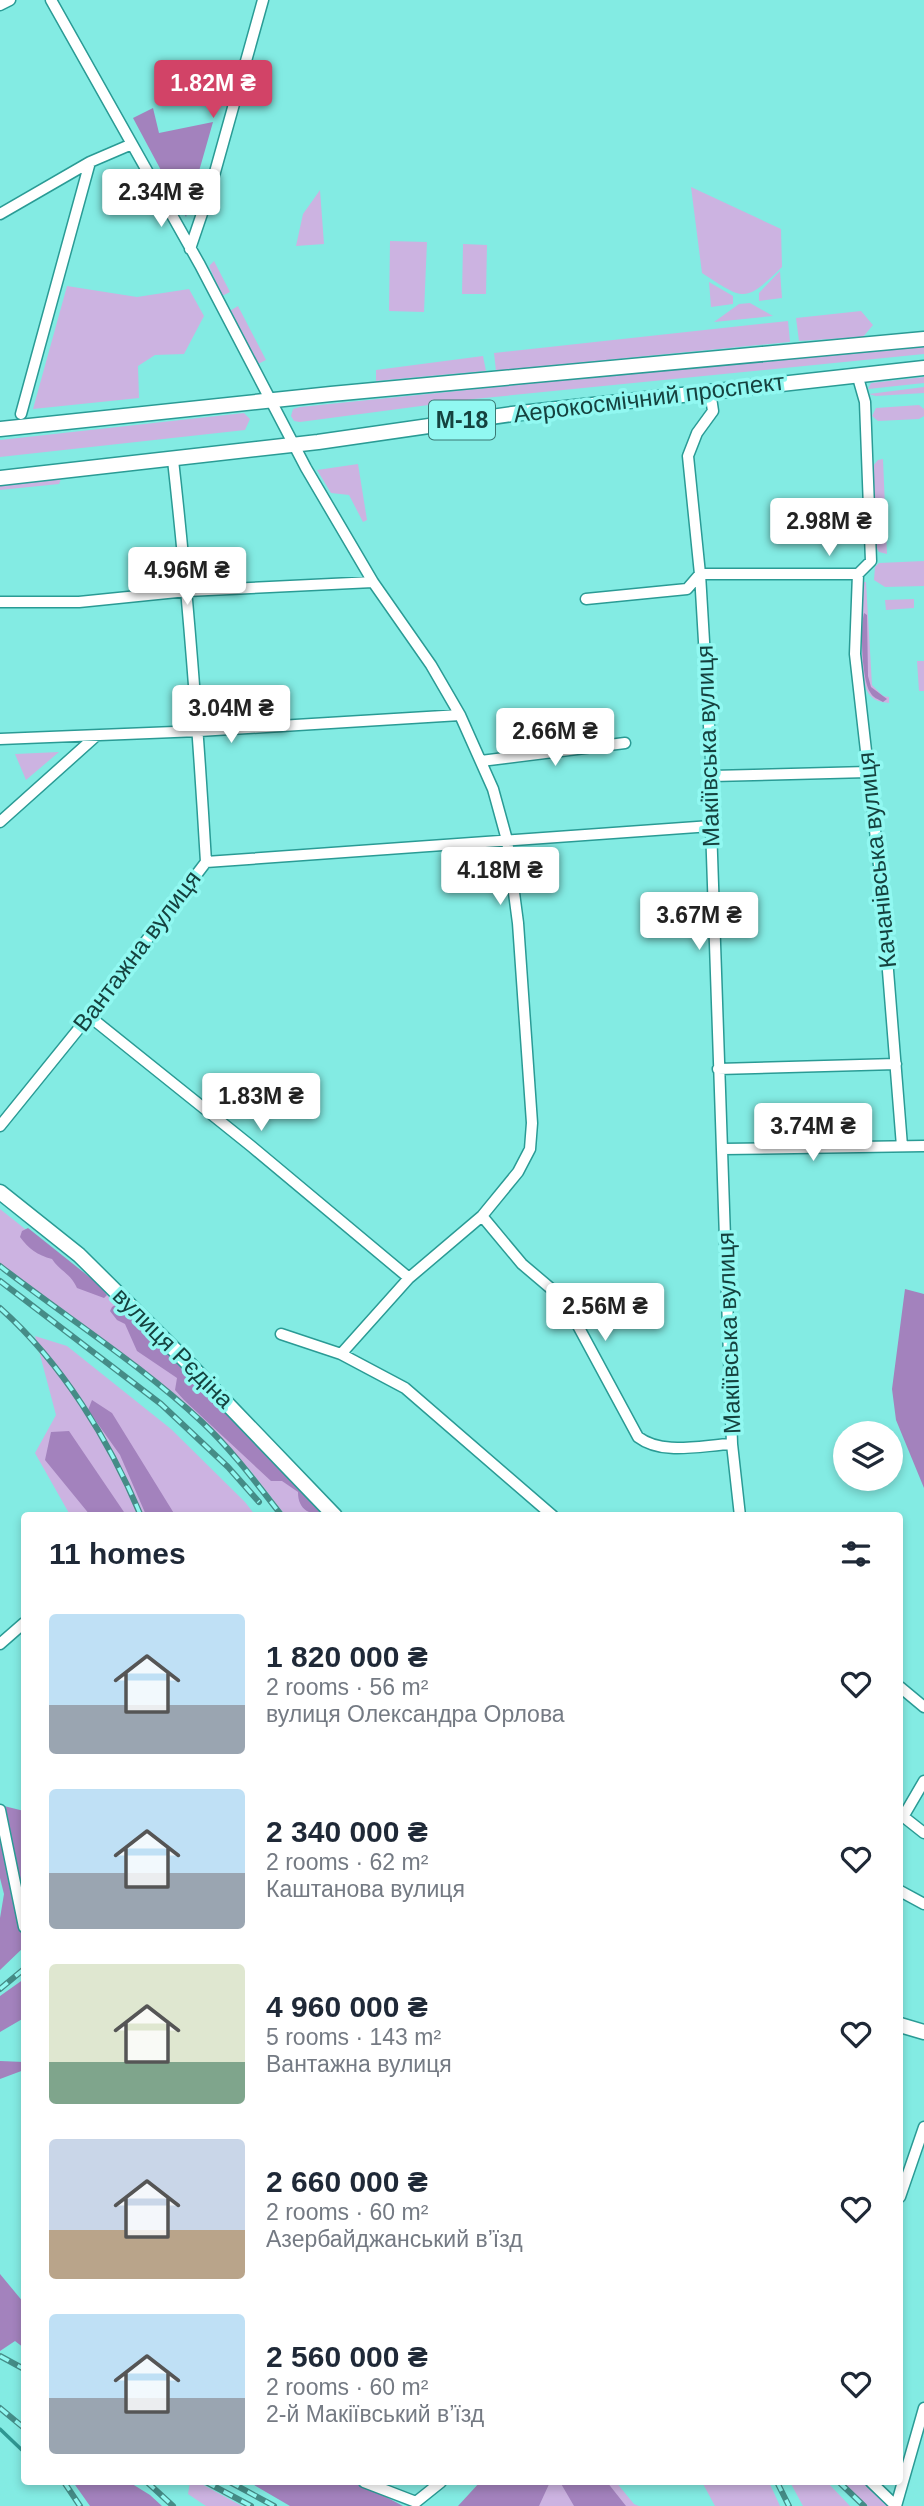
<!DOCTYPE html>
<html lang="en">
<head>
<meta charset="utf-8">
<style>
	body { margin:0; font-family:Arial,sans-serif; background:#f6f6f7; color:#1f2937; height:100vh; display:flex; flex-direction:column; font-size:26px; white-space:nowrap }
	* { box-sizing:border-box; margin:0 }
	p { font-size:23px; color:#747a83 }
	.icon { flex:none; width:38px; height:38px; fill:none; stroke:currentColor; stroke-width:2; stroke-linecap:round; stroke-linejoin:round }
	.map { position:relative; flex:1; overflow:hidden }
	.drawer { position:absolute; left:21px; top:1512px; width:882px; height:973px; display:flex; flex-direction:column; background:#fff; border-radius:7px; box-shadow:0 4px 10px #0003 }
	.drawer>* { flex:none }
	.fabs { position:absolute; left:833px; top:1421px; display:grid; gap:14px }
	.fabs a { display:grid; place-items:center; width:70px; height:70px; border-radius:50%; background:#fff; box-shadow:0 4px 10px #0003; font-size:35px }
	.price { position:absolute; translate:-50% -60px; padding:0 16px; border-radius:7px; background:#fff; color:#222; font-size:23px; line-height:46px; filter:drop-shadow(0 2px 4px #0008) }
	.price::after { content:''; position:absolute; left:50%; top:42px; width:21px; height:16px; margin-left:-10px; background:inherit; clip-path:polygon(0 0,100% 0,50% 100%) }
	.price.selected { background:#d24367; color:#fff }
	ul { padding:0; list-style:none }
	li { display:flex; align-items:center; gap:21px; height:175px; padding:0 28px }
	li span { display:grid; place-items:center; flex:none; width:196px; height:140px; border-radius:7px; color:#555 }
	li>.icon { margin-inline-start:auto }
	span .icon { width:84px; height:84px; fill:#fffc; stroke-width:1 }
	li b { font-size:30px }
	h2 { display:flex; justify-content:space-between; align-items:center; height:84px; padding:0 28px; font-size:30px }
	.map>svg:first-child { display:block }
</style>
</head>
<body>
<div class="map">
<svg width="924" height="2506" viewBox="0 0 924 2506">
	<rect width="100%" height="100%" fill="#83ebe3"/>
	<!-- green -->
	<path fill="#ccb3e1" d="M691,187L781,229L782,267C745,303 745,301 702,273Z
		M320,190L324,244L296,246L303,214Z
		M390,241L427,242L424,312L389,311Z
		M463,244L487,245L486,294H462Z
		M214,261L230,292L222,296L209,266Z
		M780,271L782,298L759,301V293Z
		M709,282L733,296V304L711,307Z
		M67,286L137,297L189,289L204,316L184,354L155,355L138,366L139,398L33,409Z
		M750,303L773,316L714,322L739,304Z
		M238,306L266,360L258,364L228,312Z
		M861,311L873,325L863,337L799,341L796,318Z
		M788,321L790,342L496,371L494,353Z
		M924,347V354L474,399L300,422L294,421L291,416L293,409L300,407L603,376Z
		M483,356L486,371L376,381V370Z
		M924,377V383L868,389L871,383Z
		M924,387V393L876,396L869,394Z
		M919,405L924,409V416L919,419L878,421L872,416L876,408Z
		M244,413L250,419L245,430L0,457V440Z
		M883,459L887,554L879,552L875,545L872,467L878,460Z
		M358,464L367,520L363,522L349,495L331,493L317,470Z
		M61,479L59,484L0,490V486Z
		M924,561V586L885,587L874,580L875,567L879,563Z
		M863,582H866L872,685L883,696L889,697V703C881,702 874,701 869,694C857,678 863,604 863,582Z
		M914,599V608L886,610L885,600Z
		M917,661H924V695V691H919Z
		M59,752L26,780L15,754Z
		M0,1209L103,1291L327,1515H285L250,1470L162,1384L0,1266Z
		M35,1336L67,1346L171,1429L245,1502L255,1515H70L35,1453L56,1415Z
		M190,2482H198L242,2506H206L188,2494Z
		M524,2482H616L634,2504L639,2506H525Z
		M702,2482H769L780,2506H715Z
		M790,2482H827L850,2506H803Z
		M843,2482H871L896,2506H868Z"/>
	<!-- forest -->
	<path fill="#a382bd" d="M153,108L159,133L213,122L186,217L133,118Z
		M864,613L867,615L868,676L871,687L887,699L883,702C878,699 873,698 870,692C862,679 860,629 864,613Z
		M28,1228L97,1283L107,1295L104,1298L77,1288C71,1274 60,1271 52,1259C37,1255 29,1249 20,1237L22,1231Z
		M905,1289L924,1294V1488L896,1420L892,1389Z
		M117,1304L218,1402L327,1515C311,1515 298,1511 298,1492L282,1481H271L184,1400L175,1390L177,1378L137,1351L125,1324L117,1320L110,1311L112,1307Z
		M92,1400L112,1413L175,1515H146L120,1455L88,1410Z
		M69,1431L126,1515H90L45,1460L51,1432Z
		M0,1805L24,1811V1947L0,1970V1918L4,1894L0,1878Z
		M24,1979V2018L0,2032V1996Z
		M0,2061L24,2062V2070L0,2079Z
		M0,2274L24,2303V2348L15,2341L0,2351Z
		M73,2482H129L150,2495L162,2506H90Z
		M249,2482H358L403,2506H290Z
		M480,2482H550L539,2506H458Z
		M560,2482H607L626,2506H574Z"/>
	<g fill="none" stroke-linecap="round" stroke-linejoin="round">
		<!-- stream -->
		<path stroke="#2f9792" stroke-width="3.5" d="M0,2429L24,2452"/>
		<defs>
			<path id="minor" d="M51,0L200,265L306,468L373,582L431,665L460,715L493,789L507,840L518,923L532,1123L530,1149L518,1172L482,1216L409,1278L341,1354
				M0,5L10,0
				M0,214L90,162L132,144
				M190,249L210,190L263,0
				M857,374L865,402L871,561L858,574
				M710,391L713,411L697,433L688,456L700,574L712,776L711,826L732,1444L740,1516
				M21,414L90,162
				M586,599L687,589L700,574H858L855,654L881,883L902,1146
				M0,602H79L187,591L373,582
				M0,739L199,731L460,715
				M481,761L625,743
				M712,776L868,772
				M0,822L96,736
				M206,862L711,826
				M89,1016L251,1146L409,1278
				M718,1069L896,1064
				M0,1126L89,1016L206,862C198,727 188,593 173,460
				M723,1149L924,1146
				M482,1216L522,1264L555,1292L570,1311L638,1437C663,1456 702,1445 732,1444
				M281,1334L341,1354L405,1388L553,1516
				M0,1644L24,1623
				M900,1687L924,1707
				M0,1810L24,1927
				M900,1814L924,1833
				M903,1817L924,1781
				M900,1891L924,1904
				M900,2197L924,2127
				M364,2482L416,2502L441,2482
				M871,2482L896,2506L924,2408"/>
			<path id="major" d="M0,429L331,394L924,339
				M0,478L318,442L512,414L924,368
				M0,1192L79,1255L189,1364L335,1516
				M900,2025L924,2032"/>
		</defs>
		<!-- minor casing -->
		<use href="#minor" stroke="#2a9b95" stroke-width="13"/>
		<!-- major casing -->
		<use href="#major" stroke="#2a9b95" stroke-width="17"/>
		<!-- minor -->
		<use href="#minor" stroke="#fff" stroke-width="10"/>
		<!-- major -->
		<use href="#major" stroke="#fff" stroke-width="14"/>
		<defs>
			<path id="rail" d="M0,1266C67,1318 140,1364 202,1422C232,1450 257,1484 282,1516
				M0,1281L161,1404L228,1467L259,1502
				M0,1308C62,1363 109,1440 141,1516
				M0,1989L24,1969
				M0,2356L24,2369
				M0,2408L24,2428
				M64,2482L80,2506
				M147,2482L173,2506
				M206,2482L251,2506
				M230,2482L274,2506
				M777,2482L789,2506
				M839,2482L864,2506"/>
		</defs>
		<!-- rail casing -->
		<use href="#rail" stroke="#458c87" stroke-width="6"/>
		<!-- rail -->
		<use href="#rail" stroke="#91f8f1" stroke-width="3.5" stroke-dasharray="10" stroke-linecap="butt"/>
	</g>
	<g text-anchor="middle" stroke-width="7" stroke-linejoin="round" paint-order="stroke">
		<!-- shield labels -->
		<rect fill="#91f8f1" stroke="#3a7974" stroke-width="2" x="429" y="400.5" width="66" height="39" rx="5"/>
		<g font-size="23" font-weight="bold" fill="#15423f">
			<text x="462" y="428">М-18</text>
		</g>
		<!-- street labels -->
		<g font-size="24" fill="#15423f" stroke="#91f8f1">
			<text transform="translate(649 398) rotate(-7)" y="8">Аерокосмічний проспект</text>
			<text transform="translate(708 746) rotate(-92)" y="8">Макіївська вулиця</text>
			<text transform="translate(877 860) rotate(-96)" y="8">Качанівська вулиця</text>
			<text transform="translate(137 951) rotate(-53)" y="8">Вантажна вулиця</text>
			<text transform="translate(729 1333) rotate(-92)" y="8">Макіївська вулиця</text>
			<text transform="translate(173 1348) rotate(45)" y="8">вулиця Рєдіна</text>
		</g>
	</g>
</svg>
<div class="fabs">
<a><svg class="icon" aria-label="layers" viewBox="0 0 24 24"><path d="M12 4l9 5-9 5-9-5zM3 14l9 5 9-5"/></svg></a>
</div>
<b class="price selected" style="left:213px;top:120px">1.82M ₴</b>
<b class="price" style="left:161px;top:229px">2.34M ₴</b>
<b class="price" style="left:829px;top:558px">2.98M ₴</b>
<b class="price" style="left:187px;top:607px">4.96M ₴</b>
<b class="price" style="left:231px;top:745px">3.04M ₴</b>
<b class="price" style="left:555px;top:768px">2.66M ₴</b>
<b class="price" style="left:500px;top:907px">4.18M ₴</b>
<b class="price" style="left:699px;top:952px">3.67M ₴</b>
<b class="price" style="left:261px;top:1133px">1.83M ₴</b>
<b class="price" style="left:813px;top:1163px">3.74M ₴</b>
<b class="price" style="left:605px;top:1343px">2.56M ₴</b>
<section class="drawer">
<h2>11 homes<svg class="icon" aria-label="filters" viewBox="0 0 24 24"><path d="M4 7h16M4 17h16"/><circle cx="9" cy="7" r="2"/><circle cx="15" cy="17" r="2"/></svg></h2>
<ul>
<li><span style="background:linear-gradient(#bfe0f5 65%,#9aa5b1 0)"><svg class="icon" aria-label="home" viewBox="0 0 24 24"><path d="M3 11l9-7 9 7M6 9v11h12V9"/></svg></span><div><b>1 820 000 ₴</b><p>2 rooms · 56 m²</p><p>вулиця Олександра Орлова</p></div><svg class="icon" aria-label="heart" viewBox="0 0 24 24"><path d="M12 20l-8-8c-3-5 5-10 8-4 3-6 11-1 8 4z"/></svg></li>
<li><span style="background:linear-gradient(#bfe0f5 60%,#9aa5b1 0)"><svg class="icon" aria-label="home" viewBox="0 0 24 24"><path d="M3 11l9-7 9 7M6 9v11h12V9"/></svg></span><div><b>2 340 000 ₴</b><p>2 rooms · 62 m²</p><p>Каштанова вулиця</p></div><svg class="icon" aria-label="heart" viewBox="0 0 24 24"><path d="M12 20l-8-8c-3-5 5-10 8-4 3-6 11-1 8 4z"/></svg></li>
<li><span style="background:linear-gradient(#dfe7d0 70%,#7fa58c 0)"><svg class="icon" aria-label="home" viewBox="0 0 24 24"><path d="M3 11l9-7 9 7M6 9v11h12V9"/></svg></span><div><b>4 960 000 ₴</b><p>5 rooms · 143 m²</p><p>Вантажна вулиця</p></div><svg class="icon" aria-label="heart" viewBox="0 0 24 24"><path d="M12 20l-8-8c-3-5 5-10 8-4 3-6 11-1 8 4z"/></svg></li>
<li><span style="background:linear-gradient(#c9d6e8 65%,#b9a48a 0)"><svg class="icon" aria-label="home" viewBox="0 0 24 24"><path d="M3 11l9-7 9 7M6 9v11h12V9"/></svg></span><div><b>2 660 000 ₴</b><p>2 rooms · 60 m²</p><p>Азербайджанський в’їзд</p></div><svg class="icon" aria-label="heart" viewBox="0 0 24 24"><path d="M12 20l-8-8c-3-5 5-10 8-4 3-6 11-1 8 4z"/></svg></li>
<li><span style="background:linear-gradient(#bfe0f5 60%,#9aa5b1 0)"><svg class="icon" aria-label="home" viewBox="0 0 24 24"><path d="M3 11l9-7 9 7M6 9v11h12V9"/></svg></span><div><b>2 560 000 ₴</b><p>2 rooms · 60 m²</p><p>2-й Макіївський в’їзд</p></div><svg class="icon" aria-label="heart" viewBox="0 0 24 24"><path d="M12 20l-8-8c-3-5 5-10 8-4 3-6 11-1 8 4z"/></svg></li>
</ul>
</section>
</div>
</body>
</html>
